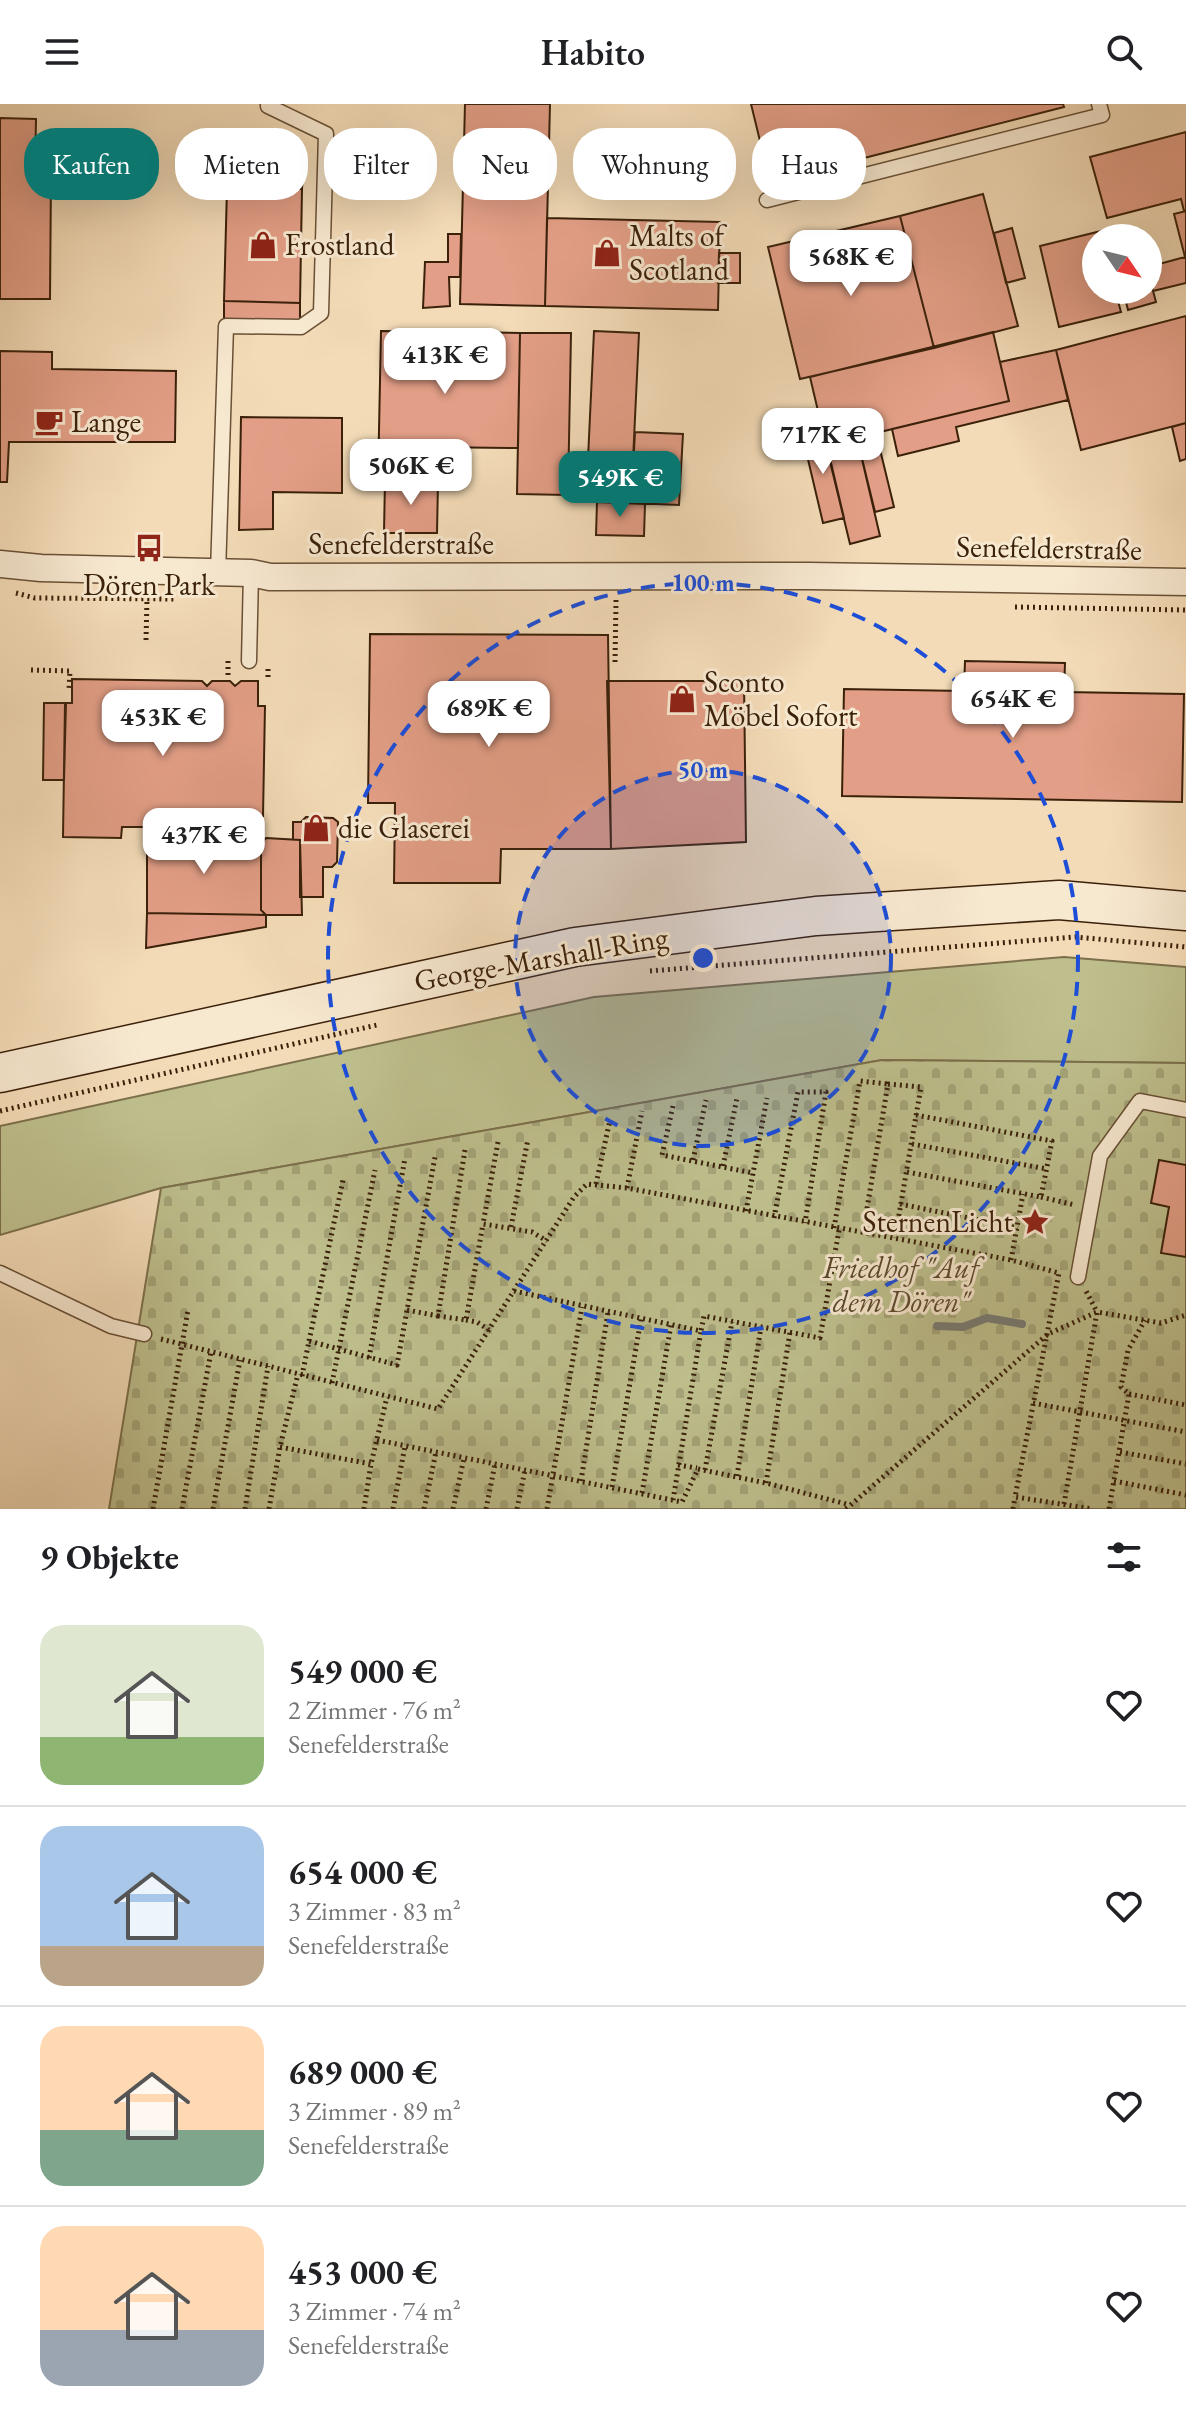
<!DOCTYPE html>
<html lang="de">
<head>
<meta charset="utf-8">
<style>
	body { margin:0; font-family:"EB Garamond",serif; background:#f2f2f2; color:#202124; height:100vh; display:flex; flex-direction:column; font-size:30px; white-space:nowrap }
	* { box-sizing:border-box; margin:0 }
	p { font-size:26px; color:#757577 }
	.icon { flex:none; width:44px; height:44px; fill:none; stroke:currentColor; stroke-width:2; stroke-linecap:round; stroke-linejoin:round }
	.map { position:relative; height:1405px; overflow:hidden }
	.drawer { display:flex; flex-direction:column; background:#fff; flex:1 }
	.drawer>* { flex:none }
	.hud { position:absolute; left:24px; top:24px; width:1138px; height:72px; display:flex; gap:16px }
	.needle { width:52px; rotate:125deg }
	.controls { position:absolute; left:1082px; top:120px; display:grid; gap:16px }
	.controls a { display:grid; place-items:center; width:80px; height:80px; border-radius:50%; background:#fff; box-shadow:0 8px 32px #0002; font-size:40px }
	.price { position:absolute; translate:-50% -68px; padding:0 18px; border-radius:16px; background:#fff; color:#222; font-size:26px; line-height:52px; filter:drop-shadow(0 2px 4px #0008) }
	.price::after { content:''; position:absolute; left:50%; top:48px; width:24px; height:18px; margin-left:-12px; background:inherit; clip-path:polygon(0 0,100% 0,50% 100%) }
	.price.current { background:#0f766e; color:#fff }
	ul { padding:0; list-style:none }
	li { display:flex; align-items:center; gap:24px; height:200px; padding:0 40px }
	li+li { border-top:2px solid #e0e0e0 }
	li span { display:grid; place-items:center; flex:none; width:224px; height:160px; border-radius:24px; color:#555 }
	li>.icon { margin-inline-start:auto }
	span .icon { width:96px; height:96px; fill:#fffc; stroke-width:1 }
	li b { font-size:34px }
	h2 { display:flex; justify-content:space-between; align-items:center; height:96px; padding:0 40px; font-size:34px }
	.pill { padding:0 28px; border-radius:32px; background:#fff; box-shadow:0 8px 32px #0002; font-size:28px; line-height:72px }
	.pill.current { background:#0f766e; color:#fff }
	header { display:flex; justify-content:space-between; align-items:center; height:104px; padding:0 40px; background:#fff; font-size:36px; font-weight:600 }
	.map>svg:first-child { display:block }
</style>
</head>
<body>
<header><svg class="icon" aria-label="menu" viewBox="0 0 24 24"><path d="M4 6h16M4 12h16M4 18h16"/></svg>Habito<svg class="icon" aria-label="search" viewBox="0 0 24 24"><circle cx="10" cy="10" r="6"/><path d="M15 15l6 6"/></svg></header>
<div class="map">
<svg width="1186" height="1405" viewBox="0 0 1186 1405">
	<defs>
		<pattern id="cemetery-stones" width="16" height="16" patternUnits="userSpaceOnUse" patternTransform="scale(2)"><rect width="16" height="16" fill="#bebf8d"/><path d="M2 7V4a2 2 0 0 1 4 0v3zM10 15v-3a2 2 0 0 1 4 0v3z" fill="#a4a478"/></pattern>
	</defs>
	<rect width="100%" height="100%" fill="#f3dbb7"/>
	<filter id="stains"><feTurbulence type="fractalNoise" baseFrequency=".0025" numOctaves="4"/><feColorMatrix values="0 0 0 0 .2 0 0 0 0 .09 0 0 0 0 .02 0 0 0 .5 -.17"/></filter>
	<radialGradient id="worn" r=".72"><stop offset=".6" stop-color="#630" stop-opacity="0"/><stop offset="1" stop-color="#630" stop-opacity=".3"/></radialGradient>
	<!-- green -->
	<path fill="#bebf8d" stroke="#7c704c" stroke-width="2" d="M1064,853L1186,863V959L882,956L161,1084L0,1131V1022L594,893Z"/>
	<!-- cemetery -->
	<path fill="url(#cemetery-stones)" stroke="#7c704c" stroke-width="2" d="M882,956L1186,959V1405H109L161,1084Z"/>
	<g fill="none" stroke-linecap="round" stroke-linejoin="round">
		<!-- stream -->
		<path stroke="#787c73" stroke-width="8" d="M937,1222L963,1223L987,1214L1022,1220"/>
	</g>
	<!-- building -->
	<path fill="#e29e86" stroke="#3b210a" stroke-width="2" d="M465,0H550L545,202L460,200Z
		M751,0H1063L1064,3L770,78Z
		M0,14L36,15L35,72H51L50,195H0Z
		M1186,28V106L1184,107L1181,95L1107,114L1090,53Z
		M227,69L303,70L302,85L227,84Z
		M227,84L302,85L300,199L224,197Z
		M983,90L1018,222L934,244L900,112Z
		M1186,107V179L1153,187L1148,163L1185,153L1174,110Z
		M900,112L934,244L800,275L768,143Z
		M547,114L720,118L718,206L545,202Z
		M1012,124L1025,174L1006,179L994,129Z
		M1101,127L1103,134H1096V186H1115L1121,208L1059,223L1040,142Z
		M448,130H461L460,173H449L450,202L423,204L425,158H448Z
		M719,149H740V179H718Z
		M1148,168L1156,198L1128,206L1123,186H1148Z
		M224,197L300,199V217L224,215Z
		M1186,212V319L1081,346L1056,246Z
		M381,227L520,229L518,344L428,343L427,376H378Z
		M594,227L639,229L631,399L586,397Z
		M993,228L1009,297L826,341L810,273Z
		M520,229H571L568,391L517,390Z
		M1056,246L1068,296L956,323L959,337L898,352L892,325L1009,297L1000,258Z
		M0,247L52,248V265L176,267L175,338H9L7,378H0Z
		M241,313L342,314V389L273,388V425L239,426Z
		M1186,319V355L1180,357L1172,323Z
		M823,325L844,414L823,419L802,330Z
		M635,328L683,330L679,401L631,399Z
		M876,329L894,403L875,408L857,334Z
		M857,334L880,432L850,440L826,341Z
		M385,376L438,377L437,429H384Z
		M597,398L645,400L644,432L596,431Z
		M370,530L608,531L611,745H501L500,779H394L395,699H368Z
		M965,557L1065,559L1064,588L1184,590L1182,698L842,692L844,585L964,587Z
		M72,575L202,577L207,582L212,577H230L235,582L241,577H258V602H265L263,712H243V734H147L149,723H122L121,734L63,733L65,599H72Z
		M607,577H744L746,738L611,745Z
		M44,599H66L64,676H43Z
		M306,713L333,714L338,718L337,758L332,763H323V793H300V736H293V718H301Z
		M147,734H262L264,737L261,739V806L266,811L147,809Z
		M266,734L300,736L302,811H266L261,806V739Z
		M147,809L266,811V823L146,844Z
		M1159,1056L1186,1061V1153L1161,1149L1169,1103L1151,1099Z"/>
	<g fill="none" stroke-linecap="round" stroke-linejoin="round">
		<defs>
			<path id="service" d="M767,96L1102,11L1099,0
				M218,469L226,222L301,223L321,209L326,30L268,2V0
				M249,557L251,469
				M0,1169L111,1222L144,1230
				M1078,1173L1100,1052L1140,997L1186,1006"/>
			<path id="minor" d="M0,460L41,464L251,469L270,473L810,472L1186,478"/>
			<path id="secondary" d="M0,969L575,843L816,812L1059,796L1186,807"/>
		</defs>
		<!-- service casing -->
		<use href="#service" stroke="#695035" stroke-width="17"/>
		<!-- minor casing -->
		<use href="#minor" stroke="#695035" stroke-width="29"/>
		<!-- secondary casing -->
		<use href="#secondary" stroke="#3b210a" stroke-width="41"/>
		<!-- path -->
		<path stroke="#3b210a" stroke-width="5" stroke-dasharray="2 4" stroke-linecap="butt" d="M16,489L35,494L177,495
			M1015,503L1186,506
			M146,536L147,495
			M228,557V572
			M615,558L616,496
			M31,566L70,567L69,585
			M268,573V562
			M650,867L1075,833L1186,843
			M673,1002L662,1051L753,1069
			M0,1007L377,921
			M498,1038L483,1120L532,1128L547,1137
			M912,1040L1047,1065
			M465,1046L438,1212L466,1216L483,1120
			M693,1056L706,996
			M723,1062L737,994
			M907,1068L1041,1093L1052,1037L916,1011
			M596,1080L610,1016
			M627,1084L642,1007
			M1041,1093L1075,1101
			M900,1100L1018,1124
			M746,1107L767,994
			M774,1114L798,988H826L805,1119
			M511,1123L528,1035
			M834,1124L860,977L888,980
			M863,1128L888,980L921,983L895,1134
			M1011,1156L1023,1090
			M514,1187L701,1227L704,1212L820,1234L839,1126
			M407,1206L438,1212
			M466,1216L477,1218L489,1226
			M161,1235L438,1305L574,1093L587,1080L627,1084L1011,1156L1059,1169L1015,1393L1093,1405
			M309,1237L343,1076
			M369,1254L405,1054
			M302,1272L309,1237L397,1261L435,1053
			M332,1279L375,1066
			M1129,1290L1186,1301
			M1033,1299L1186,1328
			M377,1336L682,1398L698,1365L766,1379L850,1401
			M280,1343L371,1360
			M1120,1348L1186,1360
			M678,1361L697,1364
			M705,1366L732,1218
			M737,1372L761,1223
			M581,1377L608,1208
			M1114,1377L1186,1391
			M766,1379L790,1228
			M612,1383L641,1215
			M642,1389L671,1221
			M673,1396L701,1227
			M1064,1400L1097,1208L1086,1187
			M153,1405L188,1206
			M182,1405L211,1248
			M213,1405L240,1256
			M245,1405L268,1262
			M269,1405L280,1343L298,1270
			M364,1405L371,1360L387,1293
			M393,1405L405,1342
			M424,1405L436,1348
			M453,1405L464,1354
			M486,1405L495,1360
			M517,1405L525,1366
			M547,1405L582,1203
			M846,1405L1048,1230L1097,1208L1161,1219L1186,1211
			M1013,1405L1015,1393
			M1109,1405L1129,1290L1121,1283L1128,1246L1145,1216"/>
		<!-- service -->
		<use href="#service" stroke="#f7e8d0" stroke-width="14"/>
		<!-- minor -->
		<use href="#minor" stroke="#f7e8d0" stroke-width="26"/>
		<!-- secondary -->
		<use href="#secondary" stroke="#f7e8d0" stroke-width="38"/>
	</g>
	<!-- distance rings -->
	<circle cx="703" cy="854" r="188" fill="#1d4ed8" fill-opacity=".12"/>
	<g fill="none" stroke="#1d4ed8" stroke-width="4" stroke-dasharray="14 10">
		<circle cx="703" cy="854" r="188"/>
		<circle cx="703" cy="854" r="375"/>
	</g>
	<!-- icons -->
	<defs>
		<symbol id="shop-bare" viewBox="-9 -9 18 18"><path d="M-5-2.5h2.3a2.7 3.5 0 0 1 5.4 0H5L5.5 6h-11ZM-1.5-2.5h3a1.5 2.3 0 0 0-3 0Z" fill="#8f2418" stroke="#f7e8d0" stroke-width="2.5" paint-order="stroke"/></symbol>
		<symbol id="cafe-bare" viewBox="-9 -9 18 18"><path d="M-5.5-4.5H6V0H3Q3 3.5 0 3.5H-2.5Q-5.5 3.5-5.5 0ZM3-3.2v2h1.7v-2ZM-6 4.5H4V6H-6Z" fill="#8f2418" stroke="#f7e8d0" stroke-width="2.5" paint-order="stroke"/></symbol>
		<symbol id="bus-bare" viewBox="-9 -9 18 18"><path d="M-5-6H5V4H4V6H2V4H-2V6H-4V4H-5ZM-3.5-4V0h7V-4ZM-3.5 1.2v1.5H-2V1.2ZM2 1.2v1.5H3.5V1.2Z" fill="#8f2418" stroke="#f7e8d0" stroke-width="2.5" paint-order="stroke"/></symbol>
		<symbol id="sight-bare" viewBox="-9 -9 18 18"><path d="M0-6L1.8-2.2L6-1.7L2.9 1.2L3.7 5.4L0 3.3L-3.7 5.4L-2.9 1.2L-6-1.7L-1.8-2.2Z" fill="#8f2418" stroke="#f7e8d0" stroke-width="2.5" paint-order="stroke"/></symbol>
	</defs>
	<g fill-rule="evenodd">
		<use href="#shop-bare" x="243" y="121" width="40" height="40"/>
		<use href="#shop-bare" x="587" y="129" width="40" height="40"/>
		<use href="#cafe-bare" x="29" y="298" width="40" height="40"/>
		<use href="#bus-bare" x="129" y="424" width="40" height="40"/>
		<use href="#shop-bare" x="662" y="575" width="40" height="40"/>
		<use href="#shop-bare" x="296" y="704" width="40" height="40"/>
		<use href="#sight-bare" x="1015" y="1098" width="40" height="40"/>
	</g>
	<g text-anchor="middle" stroke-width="6" stroke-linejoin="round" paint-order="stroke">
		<!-- poi labels -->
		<g font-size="30" fill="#3b210a" stroke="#f7e8d0" text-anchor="start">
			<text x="629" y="142">Malts of<tspan x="629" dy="34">Scotland</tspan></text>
			<text x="285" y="151">Frostland</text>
			<text x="71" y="328">Lange</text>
			<text x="149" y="491" text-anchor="middle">Dören Park</text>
			<text x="704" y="588">Sconto<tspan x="704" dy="34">Möbel Sofort</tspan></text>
			<text x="338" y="734">die Glaserei</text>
			<text x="1013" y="1128" text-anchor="end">SternenLicht</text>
		</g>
		<!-- street labels -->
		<g font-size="30" fill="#3b210a" stroke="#f7e8d0">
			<text x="401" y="450">Senefelderstraße</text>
			<text transform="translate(1049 444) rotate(1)" y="10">Senefelderstraße</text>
			<text transform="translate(541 855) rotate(-10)" y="10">George-Marshall-Ring</text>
		</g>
		<!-- park labels -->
		<g font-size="30" font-style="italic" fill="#5c482b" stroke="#f7e8d0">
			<text x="901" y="1174">Friedhof "Auf<tspan x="901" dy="34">dem Dören"</tspan></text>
		</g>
	</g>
	<circle cx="703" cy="854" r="12" fill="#1d4ed8" stroke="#f7e8d0" stroke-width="4"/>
	<g font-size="24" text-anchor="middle" font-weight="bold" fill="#1d4ed8" stroke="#f7e8d0" stroke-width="6" stroke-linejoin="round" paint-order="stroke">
		<text x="703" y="487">100 m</text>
		<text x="703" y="674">50 m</text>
	</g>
	<rect width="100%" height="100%" filter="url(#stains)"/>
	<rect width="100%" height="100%" fill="url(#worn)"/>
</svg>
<div class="controls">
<a><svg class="needle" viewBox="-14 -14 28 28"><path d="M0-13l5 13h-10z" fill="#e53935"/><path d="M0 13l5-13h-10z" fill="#757577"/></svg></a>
</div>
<b class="price" style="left:851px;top:194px">568K €</b>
<b class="price" style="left:445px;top:292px">413K €</b>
<b class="price" style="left:823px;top:372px">717K €</b>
<b class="price" style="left:411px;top:403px">506K €</b>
<b class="price current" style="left:620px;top:415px">549K €</b>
<b class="price" style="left:1013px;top:636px">654K €</b>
<b class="price" style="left:489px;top:645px">689K €</b>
<b class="price" style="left:163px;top:654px">453K €</b>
<b class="price" style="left:204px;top:772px">437K €</b>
<div class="hud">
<a class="pill current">Kaufen</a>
<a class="pill">Mieten</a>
<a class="pill">Filter</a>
<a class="pill">Neu</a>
<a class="pill">Wohnung</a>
<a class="pill">Haus</a>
</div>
</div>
<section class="drawer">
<h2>9 Objekte<svg class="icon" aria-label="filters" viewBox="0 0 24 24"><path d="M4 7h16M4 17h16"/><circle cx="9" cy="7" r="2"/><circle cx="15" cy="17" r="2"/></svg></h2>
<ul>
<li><span style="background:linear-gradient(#dfe7d0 70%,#8fb573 0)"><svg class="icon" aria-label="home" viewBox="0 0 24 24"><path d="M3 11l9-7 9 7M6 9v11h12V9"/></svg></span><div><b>549 000 €</b><p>2 Zimmer · 76 m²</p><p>Senefelderstraße</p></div><svg class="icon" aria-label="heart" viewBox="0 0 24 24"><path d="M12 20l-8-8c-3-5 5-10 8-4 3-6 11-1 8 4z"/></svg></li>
<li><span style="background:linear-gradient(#a9c7e8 75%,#b9a48a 0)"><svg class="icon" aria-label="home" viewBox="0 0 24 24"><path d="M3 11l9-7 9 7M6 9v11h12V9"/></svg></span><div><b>654 000 €</b><p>3 Zimmer · 83 m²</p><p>Senefelderstraße</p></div><svg class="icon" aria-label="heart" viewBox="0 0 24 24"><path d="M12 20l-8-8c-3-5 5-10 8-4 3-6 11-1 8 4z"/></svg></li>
<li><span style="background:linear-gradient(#ffd9b3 65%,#7fa58c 0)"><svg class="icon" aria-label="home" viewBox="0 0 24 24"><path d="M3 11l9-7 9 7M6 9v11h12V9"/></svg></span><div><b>689 000 €</b><p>3 Zimmer · 89 m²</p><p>Senefelderstraße</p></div><svg class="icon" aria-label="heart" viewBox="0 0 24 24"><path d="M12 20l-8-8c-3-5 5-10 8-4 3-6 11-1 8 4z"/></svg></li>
<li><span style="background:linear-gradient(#ffd9b3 65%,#9aa5b1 0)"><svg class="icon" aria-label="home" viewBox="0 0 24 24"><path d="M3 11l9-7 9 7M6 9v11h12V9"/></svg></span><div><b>453 000 €</b><p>3 Zimmer · 74 m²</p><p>Senefelderstraße</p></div><svg class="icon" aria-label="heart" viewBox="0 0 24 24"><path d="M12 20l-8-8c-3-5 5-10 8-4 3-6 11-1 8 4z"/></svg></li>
</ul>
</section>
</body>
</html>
